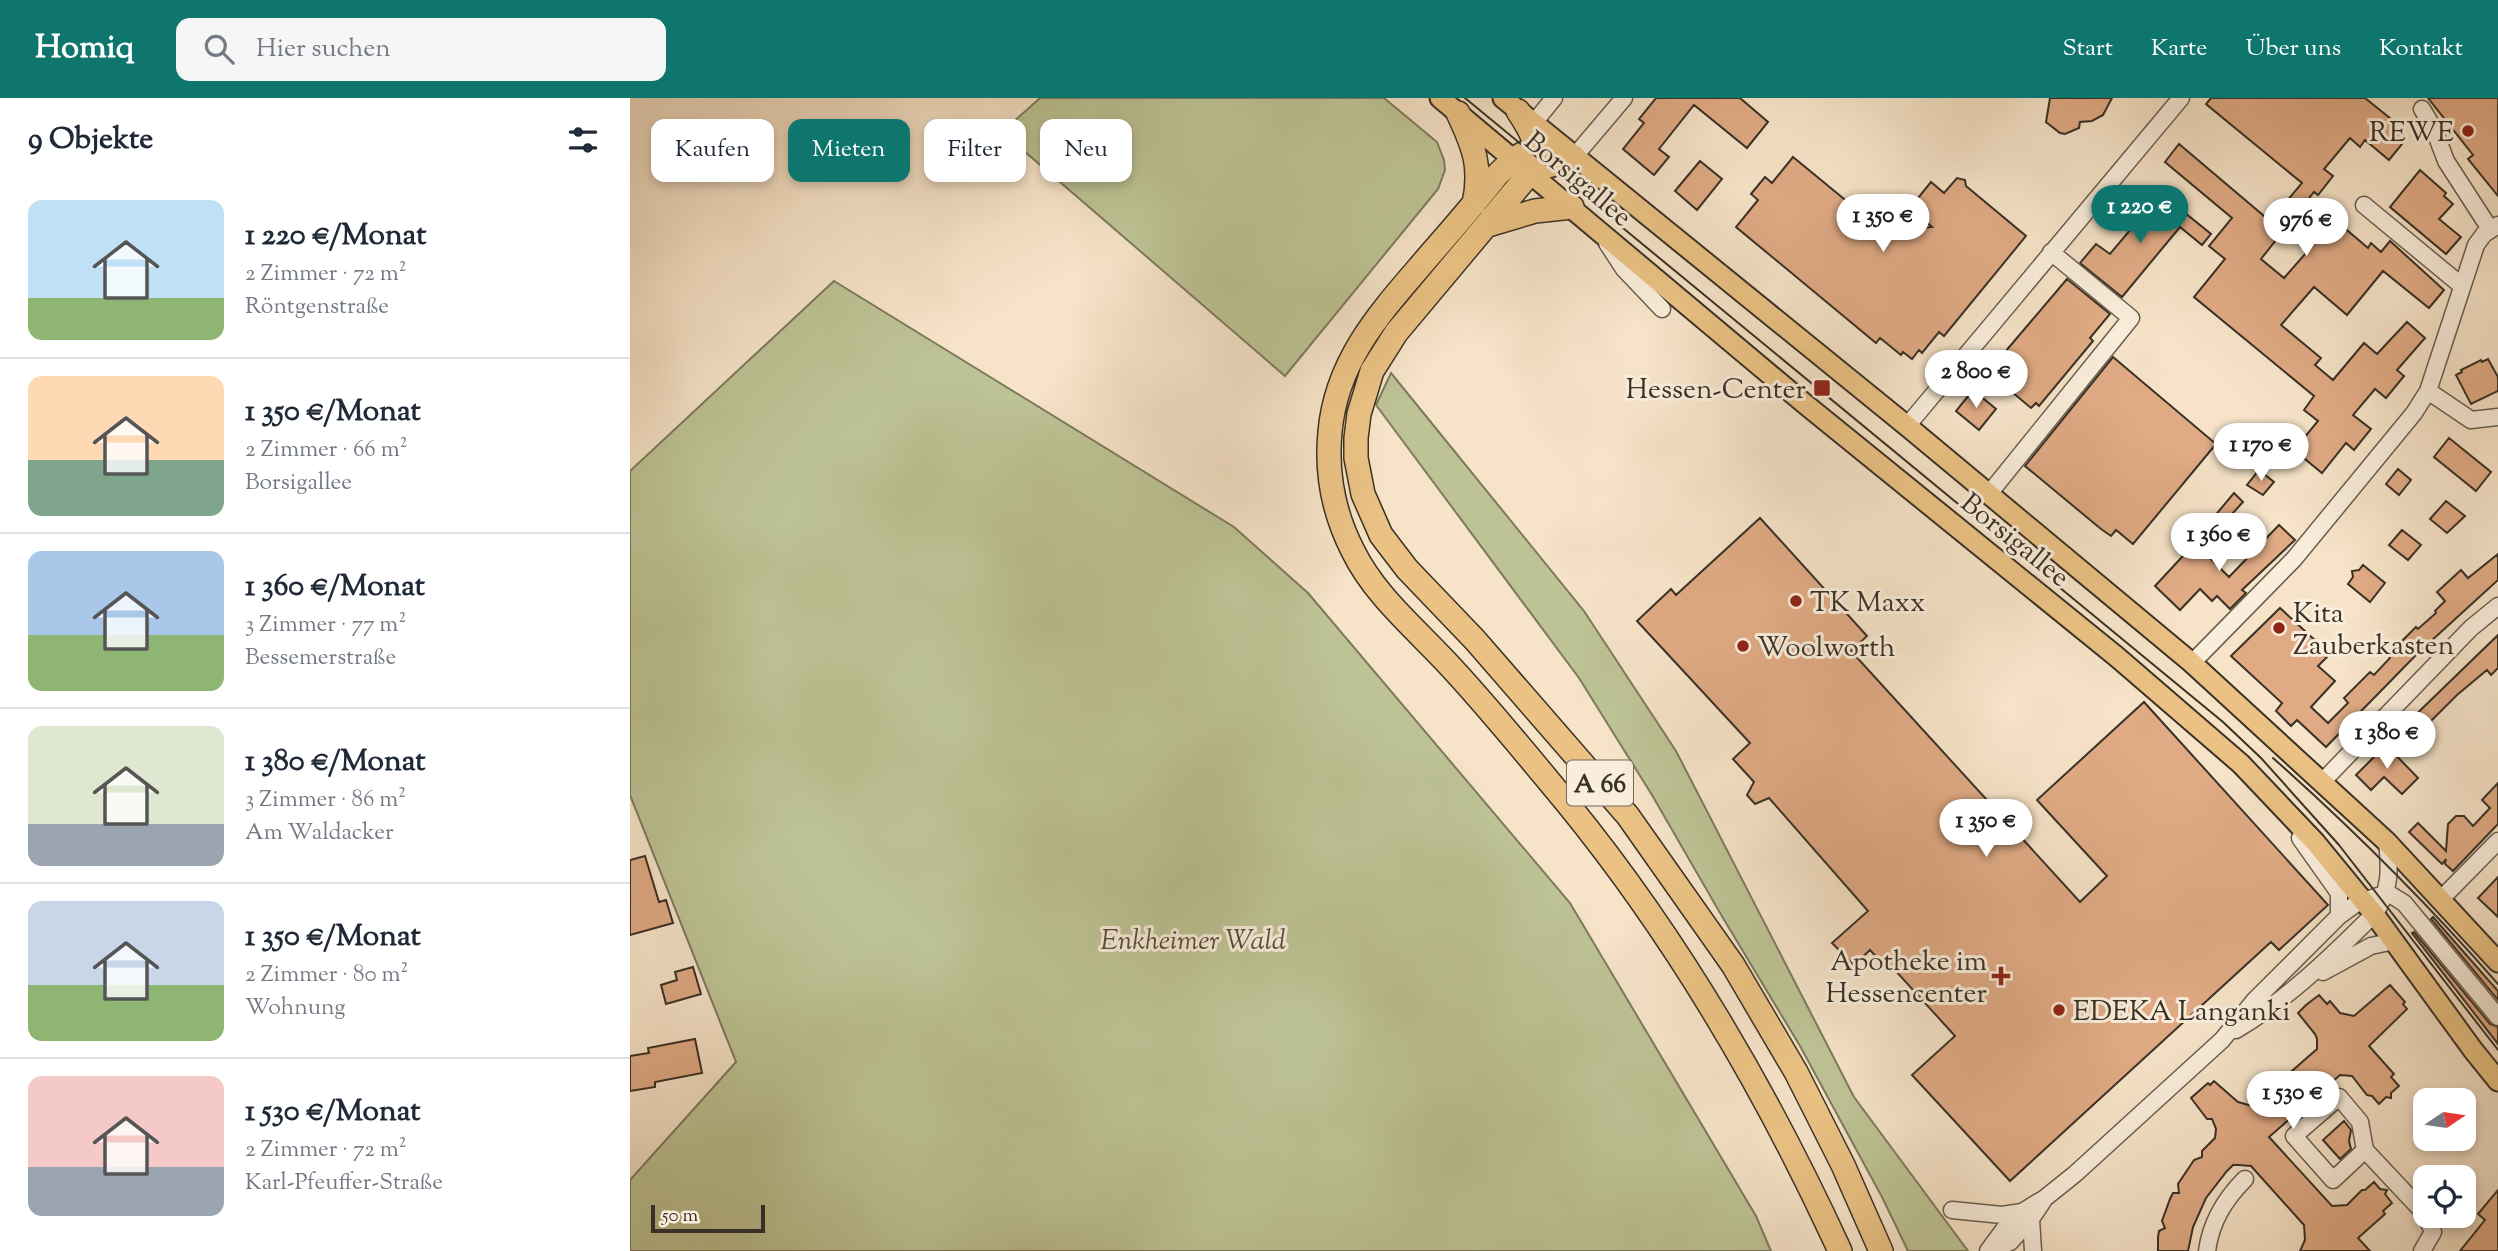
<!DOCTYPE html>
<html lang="de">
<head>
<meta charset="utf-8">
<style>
	body { margin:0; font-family:"Sorts Mill Goudy",serif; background:#f6f6f7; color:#1f2937; height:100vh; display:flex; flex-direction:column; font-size:26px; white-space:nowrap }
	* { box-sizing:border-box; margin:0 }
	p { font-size:23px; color:#747a83 }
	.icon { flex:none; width:38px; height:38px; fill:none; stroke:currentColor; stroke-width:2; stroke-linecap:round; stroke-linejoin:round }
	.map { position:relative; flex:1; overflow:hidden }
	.drawer { display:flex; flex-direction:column; background:#fff; width:630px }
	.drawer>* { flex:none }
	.guide { position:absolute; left:21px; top:21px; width:665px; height:63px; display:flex; gap:14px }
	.needle { width:46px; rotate:77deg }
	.controls { position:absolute; left:1783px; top:990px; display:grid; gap:14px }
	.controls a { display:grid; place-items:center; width:63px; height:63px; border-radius:14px; background:#fff; box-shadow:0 4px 10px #0003; font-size:35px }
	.scale { position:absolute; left:21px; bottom:18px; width:114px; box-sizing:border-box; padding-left:7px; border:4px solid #3a3126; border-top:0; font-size:19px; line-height:24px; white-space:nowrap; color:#3a3126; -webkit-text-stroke:5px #f9eddb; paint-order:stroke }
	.price { position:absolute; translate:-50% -60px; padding:0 16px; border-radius:24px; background:#fff; color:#222; font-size:23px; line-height:46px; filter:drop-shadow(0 2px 4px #0008) }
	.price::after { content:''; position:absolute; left:50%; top:42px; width:21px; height:16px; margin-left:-10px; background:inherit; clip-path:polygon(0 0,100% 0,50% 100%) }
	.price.selected { background:#0f766e; color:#fff }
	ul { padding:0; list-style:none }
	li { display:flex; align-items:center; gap:21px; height:175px; padding:0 28px }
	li+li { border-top:2px solid #e0e1e3 }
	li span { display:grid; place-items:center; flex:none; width:196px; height:140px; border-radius:14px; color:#555 }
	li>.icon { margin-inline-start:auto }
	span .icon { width:84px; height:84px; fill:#fffc; stroke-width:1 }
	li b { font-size:30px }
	h2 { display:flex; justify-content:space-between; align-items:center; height:84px; padding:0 28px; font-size:30px }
	.tag { padding:0 24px; border-radius:14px; background:#fff; box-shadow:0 4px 10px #0003; font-size:24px; line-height:63px }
	.tag.selected { background:#0f766e; color:#fff }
	header { display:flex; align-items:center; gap:42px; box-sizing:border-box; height:98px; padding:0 35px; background:#0f766e; color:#fff }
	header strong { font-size:33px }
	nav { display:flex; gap:38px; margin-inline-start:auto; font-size:24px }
	.search { width:490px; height:63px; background:#f6f6f7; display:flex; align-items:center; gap:18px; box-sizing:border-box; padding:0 24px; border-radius:14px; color:#747a83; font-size:26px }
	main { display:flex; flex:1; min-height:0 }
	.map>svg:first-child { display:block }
</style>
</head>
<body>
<header>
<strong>Homiq</strong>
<div class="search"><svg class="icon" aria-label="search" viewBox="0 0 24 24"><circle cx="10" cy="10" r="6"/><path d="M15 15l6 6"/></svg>Hier suchen</div>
<nav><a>Start</a><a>Karte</a><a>Über uns</a><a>Kontakt</a></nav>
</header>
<main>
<section class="drawer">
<h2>9 Objekte<svg class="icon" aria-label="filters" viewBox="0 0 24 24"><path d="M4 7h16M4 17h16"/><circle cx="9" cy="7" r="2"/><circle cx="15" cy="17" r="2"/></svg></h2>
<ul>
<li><span style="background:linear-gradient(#bfe0f5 70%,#8fb573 0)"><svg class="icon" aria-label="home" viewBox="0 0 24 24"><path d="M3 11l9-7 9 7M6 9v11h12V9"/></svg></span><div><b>1 220 €/Monat</b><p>2 Zimmer · 72 m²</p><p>Röntgenstraße</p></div></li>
<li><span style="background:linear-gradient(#ffd9b3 60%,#7fa58c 0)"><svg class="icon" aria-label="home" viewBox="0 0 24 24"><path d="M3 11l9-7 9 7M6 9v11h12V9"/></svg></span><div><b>1 350 €/Monat</b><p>2 Zimmer · 66 m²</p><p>Borsigallee</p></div></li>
<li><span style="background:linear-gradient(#a9c7e8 60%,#8fb573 0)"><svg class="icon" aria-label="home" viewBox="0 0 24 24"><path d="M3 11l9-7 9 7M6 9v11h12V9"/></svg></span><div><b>1 360 €/Monat</b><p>3 Zimmer · 77 m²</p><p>Bessemerstraße</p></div></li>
<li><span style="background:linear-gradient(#dfe7d0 70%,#9aa5b1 0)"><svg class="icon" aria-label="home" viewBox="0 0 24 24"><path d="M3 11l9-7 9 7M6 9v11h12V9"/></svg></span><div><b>1 380 €/Monat</b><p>3 Zimmer · 86 m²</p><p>Am Waldacker</p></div></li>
<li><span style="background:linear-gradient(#c9d6e8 60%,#8fb573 0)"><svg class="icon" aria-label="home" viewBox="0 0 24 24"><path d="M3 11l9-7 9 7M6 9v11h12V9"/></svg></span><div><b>1 350 €/Monat</b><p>2 Zimmer · 80 m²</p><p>Wohnung</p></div></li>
<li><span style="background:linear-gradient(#f6c9c9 65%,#9aa5b1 0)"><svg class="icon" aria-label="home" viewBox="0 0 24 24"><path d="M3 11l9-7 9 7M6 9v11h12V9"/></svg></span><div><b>1 530 €/Monat</b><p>2 Zimmer · 72 m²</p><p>Karl-Pfeuffer-Straße</p></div></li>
</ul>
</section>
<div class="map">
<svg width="1868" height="1153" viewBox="0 0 1868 1153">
	<rect width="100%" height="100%" fill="#f6e3c8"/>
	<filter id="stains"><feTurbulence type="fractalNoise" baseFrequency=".00286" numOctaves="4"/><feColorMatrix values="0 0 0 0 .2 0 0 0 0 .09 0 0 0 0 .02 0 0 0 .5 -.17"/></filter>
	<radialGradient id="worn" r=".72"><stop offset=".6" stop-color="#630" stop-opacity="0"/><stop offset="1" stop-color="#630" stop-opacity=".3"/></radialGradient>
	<!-- green -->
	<path fill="#bdc395" stroke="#7c7a5e" stroke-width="2" d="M410,0H754L807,44L814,62L815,72L808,91L655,278L372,34Z
		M204,183L604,429L678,495L940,805L1126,1118L1141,1153H0V1082L106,964L0,697V373Z
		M761,275L954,513L1046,653L1224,999L1338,1153H1278L1252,1099L1170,948L1093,820L1022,697L949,580L746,307Z"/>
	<!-- building -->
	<path fill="#dfaa84" stroke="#3a3126" stroke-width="2" d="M1026,0H1110L1138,24L1117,50L1064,7L1029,51L1039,59L1024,77L993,51L1014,25L1009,21Z
		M1420,0H1482L1473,17L1462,23L1450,24L1449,30L1435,36L1430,35L1416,24Z
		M1581,0H1735L1761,21L1758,25L1777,40L1759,62L1735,42L1730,49L1720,40L1694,71L1703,78L1688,97L1684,94L1631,161L1654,180L1705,122L1738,150L1741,145L1751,154L1760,143L1814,192L1799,210L1753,173L1717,217L1684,189L1651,227L1691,260L1685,267L1703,282L1734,245L1747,256L1777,224L1795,240L1767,272L1774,278L1756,300L1745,291L1723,317L1741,331L1724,352L1716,345L1692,375L1664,352L1688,323L1674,312L1684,298L1564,199L1595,161L1579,148L1602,120L1535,64L1549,46L1640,123L1672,85L1576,6Z
		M1798,0H1868V98L1838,61L1843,57Z
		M1163,59L1230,114L1233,112L1258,133L1302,129L1280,110L1301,84L1314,95L1327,80L1335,82L1336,88L1396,138L1314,238L1309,234L1292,255L1289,252L1282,261L1273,254L1271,257L1250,240L1246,245L1106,129L1128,102L1121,96L1135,79L1142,85Z
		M1070,63L1092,81L1067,112L1045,93Z
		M1790,72L1816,95L1814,98L1823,106L1809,121L1831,139L1816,156L1760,109Z
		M1505,100L1526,118L1539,102L1581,136L1572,147L1550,129L1492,199L1450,165L1466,146L1480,156L1506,125L1494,114Z
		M1437,181L1480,216L1460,240L1463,243L1409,308L1406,305L1401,310L1358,274Z
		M1483,259L1586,346L1503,446L1486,432L1481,438L1471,431L1395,368Z
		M1858,261L1868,279V293L1841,306L1826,277L1832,274L1831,272L1851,262L1852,264Z
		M1343,292L1366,311L1349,332L1326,313Z
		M1819,340L1861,374L1846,393L1804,359Z
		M1768,371L1781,382L1769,397L1756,386Z
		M1629,372L1644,384L1633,397L1617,387Z
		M1604,395L1613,404L1592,427L1583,420Z
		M1816,403L1835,418L1817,435L1800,421Z
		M1130,420L1237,538L1221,553L1450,804L1477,778L1407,702L1514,604L1698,807L1649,852L1641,844L1380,1083L1282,977L1325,938L1254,860L1250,863L1240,852L1224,867L1202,845L1238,813L1139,700L1125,706L1117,697L1124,684L1103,661L1120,645L1007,523L1041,491L1046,497Z
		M1649,427L1665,442L1612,492L1616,495L1600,511L1587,498L1582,503L1570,491L1550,512L1525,488L1565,445L1599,479Z
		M1772,432L1791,447L1778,462L1759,447Z
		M1868,456V482L1788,555L1696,649L1667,622L1661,628L1646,613L1652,605L1601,558L1650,510L1700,556L1688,568L1705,583L1681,609L1698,625L1718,605L1714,600L1740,574L1744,577L1760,560L1758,557L1786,529L1788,531L1806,515L1805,513L1815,503L1807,494L1831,472L1838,480Z
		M1733,467L1755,485L1740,504L1718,486L1723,479L1722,473L1729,472Z
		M1868,537V570L1861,577L1857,572L1827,597L1784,640L1772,630Z
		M1756,647L1788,680L1772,696L1754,679L1741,692L1726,677Z
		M1868,685V726L1823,773L1815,766L1816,761L1812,766L1779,734L1788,725L1816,753L1818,726L1826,718H1834L1843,728L1860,710L1852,702Z
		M15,758L29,804L36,802L43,825L0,837V762Z
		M1868,779V819L1848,800Z
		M1803,819L1868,893V902L1801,821Z
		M1784,834L1860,926L1868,929V946L1782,835Z
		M63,869L71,896L36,906L31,887L47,882L45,874Z
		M1760,887L1775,904L1773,906L1777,911L1739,948L1764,976L1761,979L1769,988L1761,995V1000L1756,999L1749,1006L1742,998L1737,997L1722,978L1710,977L1639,1039L1702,1108L1717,1107L1732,1092H1735L1744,1084L1750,1091L1757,1092L1755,1096L1762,1105L1753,1113L1755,1116L1728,1140L1740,1153H1670L1675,1142L1674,1127L1621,1068L1609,1067H1603L1597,1073L1576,1100L1563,1129L1558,1153H1528V1139L1529,1133L1535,1130L1532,1123L1540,1101L1543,1095H1549L1548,1086L1564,1062L1572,1059V1053L1585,1040L1586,1031L1582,1021H1577L1561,1000L1578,985L1580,987L1584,983L1608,1004L1622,1008L1638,997V994L1687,951V941L1685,936L1668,915L1676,907L1689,897L1697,906L1700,903L1710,915L1724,918Z
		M65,941L72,975L25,984V989L0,993V958L19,955L18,950Z
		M1714,1023L1721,1032L1719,1043L1721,1051L1710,1061L1693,1042Z
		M1868,1092V1153H1830L1855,1122L1848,1116Z"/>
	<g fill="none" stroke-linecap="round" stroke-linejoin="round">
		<defs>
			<path id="minor" d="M1792,11L1804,31L1816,63L1860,131
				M903,26L924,0
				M944,59L994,0
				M1734,107L1832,188
				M977,145L994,171L1032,211
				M1798,293L1841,322L1868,319
				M1277,328L1551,0
				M1358,397L1501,220L1421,154
				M1562,565L1664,461L1784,315L1798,293L1846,147L1854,136L1868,127
				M1693,683L1841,530L1868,508
				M1670,740L1709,795V818
				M1812,800L1868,743
				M1693,874L1741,848L1764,843
				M1606,932C1658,901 1702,858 1744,816C1761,793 1760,770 1757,744
				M1735,1052L1703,1082L1664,1038L1709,999L1730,1024L1735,1052L1796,1117
				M1322,1112L1372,1117L1392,1114
				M1358,1153L1375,1130L1392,1114L1415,1100L1445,1076L1592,942L1624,903L1709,818L1727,805L1748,798L1761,797L1774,805L1868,919
				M1359,1153L1380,1144L1401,1121
				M1403,1153L1401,1121L1413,1103
				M1577,1153C1581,1124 1594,1102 1615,1081
				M1792,1153L1803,1134L1796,1118"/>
			<path id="major" d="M810,0L1175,306L1487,559L1611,666L1685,744L1744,816L1843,952L1868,983
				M873,0L1277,328L1562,565L1757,744L1868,864
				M900,75L928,67L944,59"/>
			<path id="highway" d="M888,13C902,34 912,50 900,75L766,235L742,273L729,316L726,340V360L733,396L751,437L777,471L845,542L998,718L1103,867L1166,974L1213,1067L1251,1153
				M828,15C844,49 852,69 844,106
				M944,59C903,47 898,47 867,77C843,108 817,137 792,166C748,217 706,264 700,334C696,375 704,416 723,453C745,498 786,531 819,567C860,611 898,658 937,705C1048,841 1137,994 1210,1153
				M858,127L905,113L942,109"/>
		</defs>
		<!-- minor casing -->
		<use href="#minor" stroke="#695e4e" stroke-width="19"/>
		<!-- major casing -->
		<use href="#major" stroke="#3a3126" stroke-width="23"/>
		<!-- highway casing -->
		<use href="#highway" stroke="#3a3126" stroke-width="26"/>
		<!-- minor -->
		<use href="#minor" stroke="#f9eddb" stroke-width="16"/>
		<!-- major -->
		<use href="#major" stroke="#ebc284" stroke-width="19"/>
		<!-- highway -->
		<use href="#highway" stroke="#ebc284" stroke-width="23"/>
		<!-- tram -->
		<path stroke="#3a3126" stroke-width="2" d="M835,0L1593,624L1631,660L1709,747L1868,952
			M1643,660C1723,731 1798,806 1868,886"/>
	</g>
	<!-- markers -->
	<g fill="#8f2418" stroke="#f9eddb" stroke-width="2.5">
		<circle cx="1838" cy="33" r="7"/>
		<rect x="1183" y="281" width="18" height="18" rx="3.5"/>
		<circle cx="1166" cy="503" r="7"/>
		<circle cx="1649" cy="530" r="7"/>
		<circle cx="1113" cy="548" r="7"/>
		<path d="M1367.5 867.5h7v7h7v7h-7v7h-7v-7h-7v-7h7z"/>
		<circle cx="1429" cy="912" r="7"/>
	</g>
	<g text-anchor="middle" stroke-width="6" stroke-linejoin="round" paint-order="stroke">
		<!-- shield labels -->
		<rect fill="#f9eddb" stroke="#73695c" stroke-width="2" x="937" y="662.5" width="66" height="45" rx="5"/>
		<g font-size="26" font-weight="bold" fill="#3a3126">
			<text x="970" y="694">A 66</text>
		</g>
		<!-- poi labels -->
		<g font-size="28" fill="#3a3126" stroke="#f9eddb" text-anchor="start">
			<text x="1824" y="43" text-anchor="end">REWE</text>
			<text x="1176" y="300" text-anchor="end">Hessen-Center</text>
			<text x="1180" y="513">TK Maxx</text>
			<text x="1663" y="524">Kita<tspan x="1663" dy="32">Zauberkasten</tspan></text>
			<text x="1127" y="558">Woolworth</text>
			<text x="1357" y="872" text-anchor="end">Apotheke im<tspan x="1357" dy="32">Hessencenter</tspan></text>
			<text x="1443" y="922">EDEKA Langanki</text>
		</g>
		<!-- street labels -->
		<g font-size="28" fill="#3a3126" stroke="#f9eddb">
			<text transform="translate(949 80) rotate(40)" y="10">Borsigallee</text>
			<text transform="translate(1386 441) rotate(39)" y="10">Borsigallee</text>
		</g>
		<!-- park labels -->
		<g font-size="28" font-style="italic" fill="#544e3c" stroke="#f9eddb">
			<text x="563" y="851">Enkheimer Wald</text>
		</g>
	</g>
	<rect width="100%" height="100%" filter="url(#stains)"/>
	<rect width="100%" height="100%" fill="url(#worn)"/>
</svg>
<div class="controls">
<a><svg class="needle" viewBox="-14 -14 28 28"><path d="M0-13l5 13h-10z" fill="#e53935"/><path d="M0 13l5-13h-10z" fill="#747a83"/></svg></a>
<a><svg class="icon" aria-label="locate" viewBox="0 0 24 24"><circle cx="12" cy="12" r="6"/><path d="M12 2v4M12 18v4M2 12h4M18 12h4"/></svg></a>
</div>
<div class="scale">50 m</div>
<b class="price selected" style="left:1510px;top:147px">1 220 €</b>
<b class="price" style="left:1253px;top:156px">1 350 €</b>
<b class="price" style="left:1676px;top:160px">976 €</b>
<b class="price" style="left:1346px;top:312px">2 800 €</b>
<b class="price" style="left:1631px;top:385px">1 170 €</b>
<b class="price" style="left:1589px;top:475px">1 360 €</b>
<b class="price" style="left:1757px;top:673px">1 380 €</b>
<b class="price" style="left:1356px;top:761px">1 350 €</b>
<b class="price" style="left:1663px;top:1033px">1 530 €</b>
<div class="guide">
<a class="tag">Kaufen</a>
<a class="tag selected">Mieten</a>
<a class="tag">Filter</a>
<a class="tag">Neu</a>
</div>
</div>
</main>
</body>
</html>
